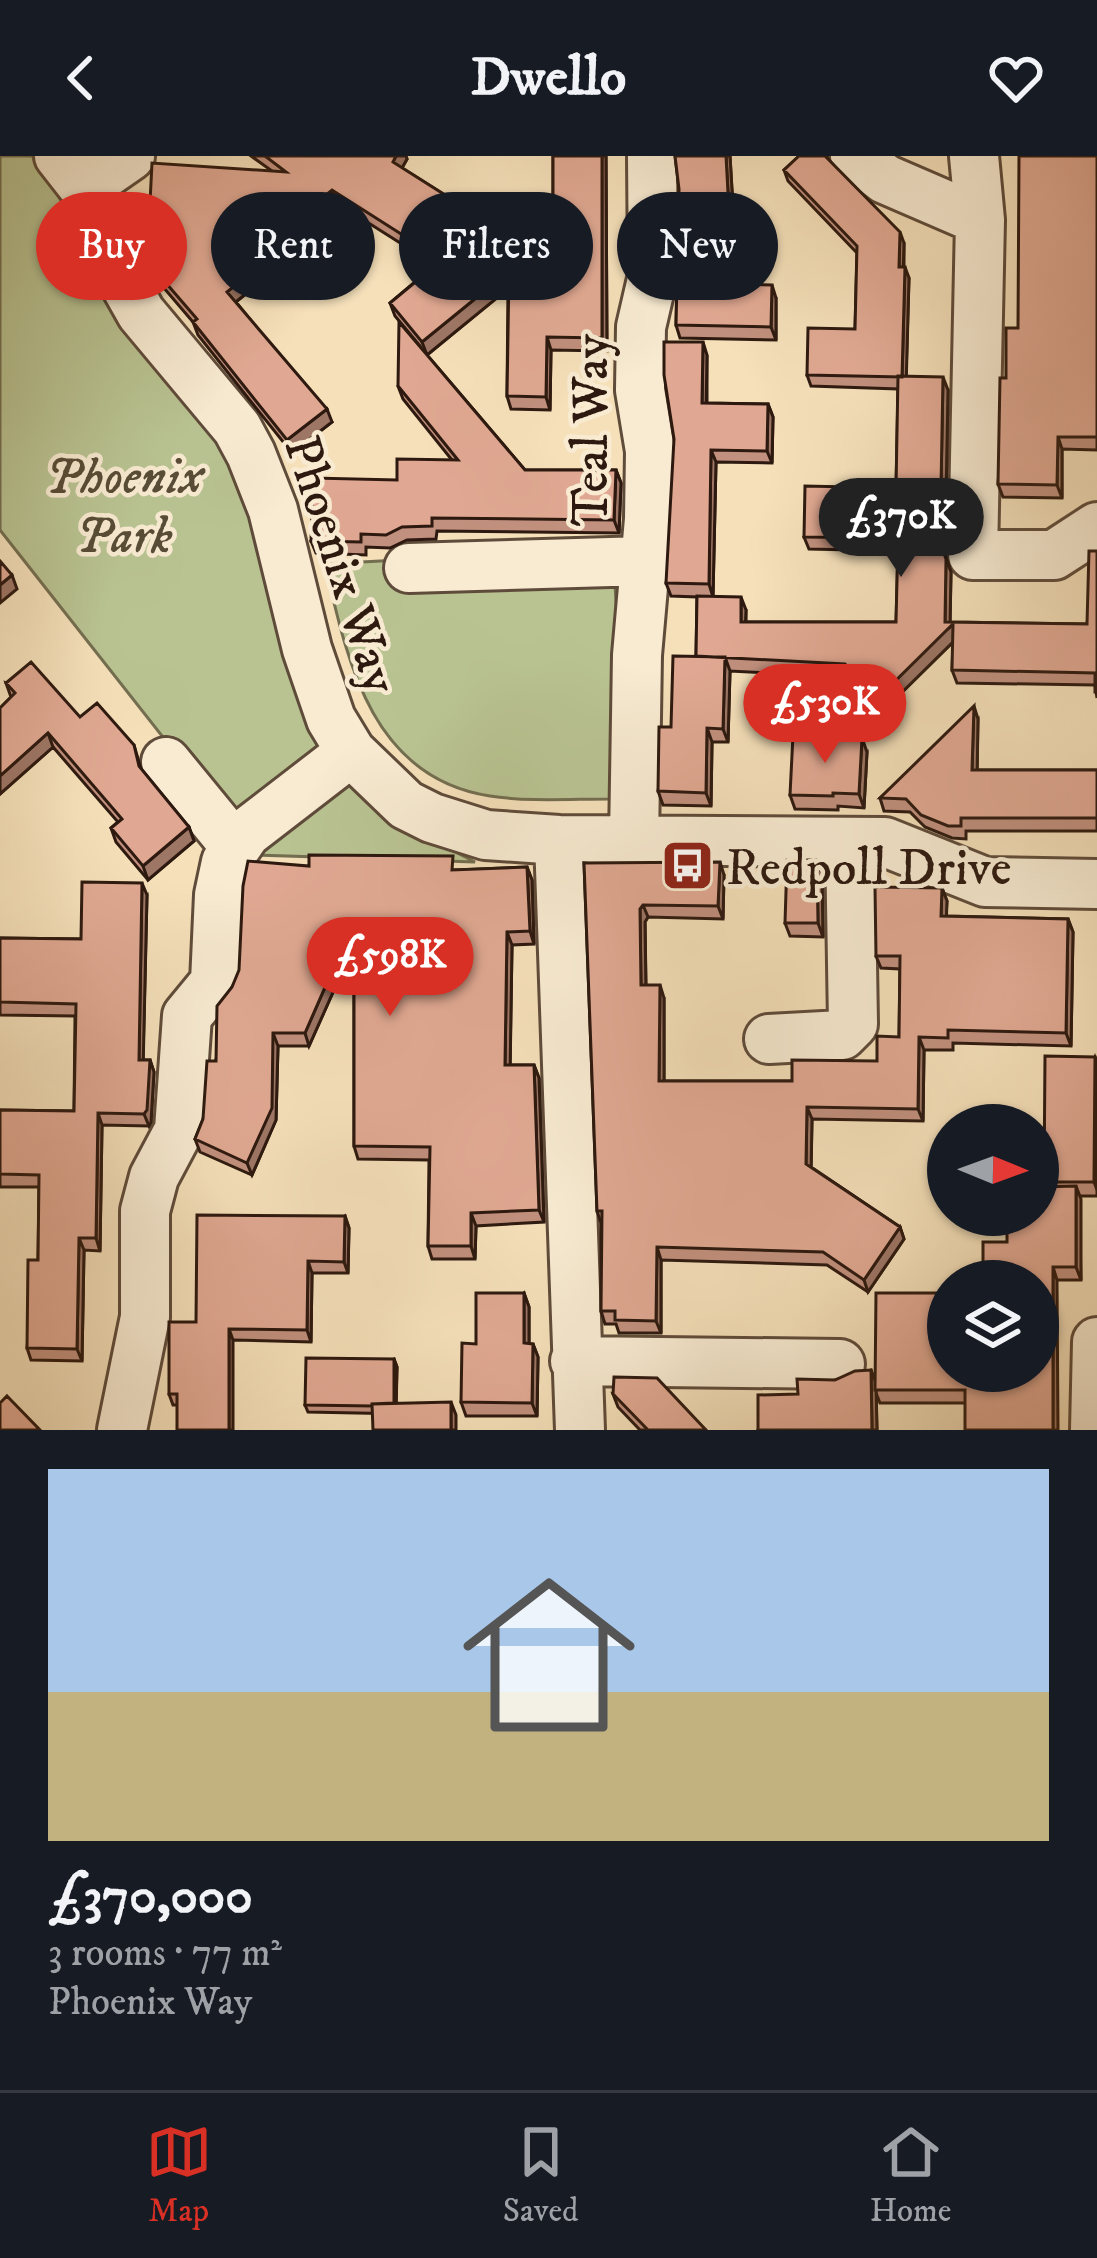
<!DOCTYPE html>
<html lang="en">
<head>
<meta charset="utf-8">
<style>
	body { margin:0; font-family:"IM FELL DW Pica",serif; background:#242831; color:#f1f3f6; height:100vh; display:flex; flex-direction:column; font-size:45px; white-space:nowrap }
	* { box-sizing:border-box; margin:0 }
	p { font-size:39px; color:#9ea1a6 }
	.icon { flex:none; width:66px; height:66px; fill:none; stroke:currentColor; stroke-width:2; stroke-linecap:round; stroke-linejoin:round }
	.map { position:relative; height:1274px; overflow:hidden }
	.side { display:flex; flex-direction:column; background:#171b24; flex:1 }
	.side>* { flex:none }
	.hud { position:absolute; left:36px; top:36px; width:1026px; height:108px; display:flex; gap:24px }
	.needle { width:78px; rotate:91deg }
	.tools { position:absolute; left:927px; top:948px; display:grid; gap:24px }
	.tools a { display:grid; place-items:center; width:132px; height:132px; border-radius:50%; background:#171b24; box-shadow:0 3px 9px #0004; font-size:60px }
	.price { position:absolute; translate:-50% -102px; padding:0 27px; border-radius:42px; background:#d93025; color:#fff; font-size:39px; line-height:78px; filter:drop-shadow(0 3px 6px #0008) }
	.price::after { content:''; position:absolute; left:50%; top:72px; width:36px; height:27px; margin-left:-18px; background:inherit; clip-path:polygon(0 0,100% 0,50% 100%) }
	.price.selected { background:#222; color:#fff }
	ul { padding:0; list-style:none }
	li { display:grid; align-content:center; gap:24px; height:636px; padding:0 48px }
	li+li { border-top:3px solid #363941 }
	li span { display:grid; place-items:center; height:372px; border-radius:0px; color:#555 }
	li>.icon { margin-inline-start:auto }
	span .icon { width:216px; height:216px; fill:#fffc; stroke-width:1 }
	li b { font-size:51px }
	.pill { padding:0 42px; border-radius:54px; background:#171b24; box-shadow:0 3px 9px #0004; font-size:42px; line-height:108px }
	.pill.selected { background:#d93025; color:#fff }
	header { display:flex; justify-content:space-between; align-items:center; height:156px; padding:0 48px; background:#171b24; font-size:54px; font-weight:800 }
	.tab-bar { display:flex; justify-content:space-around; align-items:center; height:168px; border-top:3px solid #363941; background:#171b24; font-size:33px; color:#9ea1a6 }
	.tab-bar a { display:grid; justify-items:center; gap:6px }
	.tab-bar .selected { color:#d93025 }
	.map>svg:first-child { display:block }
</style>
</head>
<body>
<header><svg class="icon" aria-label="back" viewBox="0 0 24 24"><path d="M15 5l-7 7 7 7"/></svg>Dwello<svg class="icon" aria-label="heart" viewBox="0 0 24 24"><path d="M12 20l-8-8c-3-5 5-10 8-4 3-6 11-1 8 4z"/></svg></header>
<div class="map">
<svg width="1097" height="1274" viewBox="0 0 1097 1274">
	<rect width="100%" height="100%" fill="#f5e0ba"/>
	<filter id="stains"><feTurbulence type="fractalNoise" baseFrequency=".00167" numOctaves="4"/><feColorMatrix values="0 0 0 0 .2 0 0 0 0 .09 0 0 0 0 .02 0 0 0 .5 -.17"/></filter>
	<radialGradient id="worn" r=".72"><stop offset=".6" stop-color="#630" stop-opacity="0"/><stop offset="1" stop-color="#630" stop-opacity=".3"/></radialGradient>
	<!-- green -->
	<path fill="#b9c392" stroke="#736e50" stroke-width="3" d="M0,0H32L55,30L94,123L213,277L230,303L248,345L325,593L225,660L0,374Z
		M399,404L614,415C619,486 625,574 610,643C570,643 529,646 490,640C371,622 347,504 325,408Z
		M341,623L426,681L475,706L256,699Z"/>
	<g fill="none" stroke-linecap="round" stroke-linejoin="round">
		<defs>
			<path id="minor" d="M59,0L84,32L106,95L141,157L237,272L251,298L273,354L307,493L331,563L351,596L406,649L432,662L486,679L559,684L885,686L985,726L1097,728
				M855,0L885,23L980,64
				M974,0L980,64L973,399H1054L1097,371
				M84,32L130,0
				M409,412L645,405
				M166,606L234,689
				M559,684L580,1274
				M634,685L637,499L649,363L650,295L640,234L641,171L653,119L652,0
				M769,883L842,879L853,868L850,686
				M575,1205L840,1208
				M122,1274L145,1161V1055L154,1021L179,974L187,860L215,826L219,739L226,706L246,677L351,596
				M1095,1274L1097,1186"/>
		</defs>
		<!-- minor casing -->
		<use href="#minor" stroke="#5f4b3a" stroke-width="54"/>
		<!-- minor -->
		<use href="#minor" stroke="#f8ebd2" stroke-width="48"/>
	</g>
	<!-- wall -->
	<path fill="#c1907e" stroke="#2d190f" stroke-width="3" d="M251,0H406L407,3L402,12L464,51L553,52V0H606L607,195L551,194L550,254L511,253L507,240L508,132L427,199L525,314H616L621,327L619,377L437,375L436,383L407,384L390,392L366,391V399L316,397L311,385L397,324L452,304L403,243L398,230L420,190L395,160L390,147L435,109L337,47L272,100L276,113L236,146L332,266L292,297L198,179L193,166L152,118L147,105L272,15Z
		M675,0H730L734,68H729L728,128L776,142V184L680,182L676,169L679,33Z
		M799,0H827L828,3L904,87V111L909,122L906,221L948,234L945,398L951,416L950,466L1087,468L1097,395V542L1095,529L957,527L952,514L953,486L883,555L849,521L730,515L728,586H712L711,650L663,649L658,635L671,571L696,500L697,441L671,440L666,427L707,199V247L768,248L773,261L772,307L716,306L713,440L746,454V466H896L898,395L809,393L804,381L896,332L898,233L811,230L807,219L855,173L857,97L788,25L784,14Z
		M1097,0V294L1062,293V342L1003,341L998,328L1006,222L1018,172Z
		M6,527L80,561L134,589L141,613L189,671L194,685L148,724L116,686L111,672L118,666L53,591L0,638V552L11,541Z
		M978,563L977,614H1097V675H966V683L952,682L925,671L910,656L884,655L880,642Z
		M867,596L864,652L838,650V654L795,653L790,639Z
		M584,707L724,719L723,763L648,761L645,766L646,829L664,842V925H792L877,905L899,881L900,813L881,812L876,800L942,732L947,745L946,760L1068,763L1073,776L1071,890L953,887V894H924L923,965L812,963L811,1011L900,1071L904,1083L868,1136L827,1109L661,1104V1177H619L616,1168H605L601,1155V1067L597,1055Z
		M309,710L457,714L527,711L532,724L534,788L512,789L510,909H534L539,922L544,1066L476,1070L475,1103H432L428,1090L429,1004L358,1003L354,990V789L309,890H278L276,964L252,1019L200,996L195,983L203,963L232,831Z
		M822,718L823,781L790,780L785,767Z
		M147,739L143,904H150L154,916L151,966L149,970L102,969L100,1095L84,1094L82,1205L31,1204L27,1192L38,1104L39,1031H0V954L74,955L75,860L0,859V782L81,783Z
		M1095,901L1097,906V1040H1079L1081,1124H1057L965,1247H880L876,1237L877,1274H758L798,1238L835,1224L871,1214L875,1225L948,1215L1007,1086L1046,1031L1044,1026Z
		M345,1060L349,1072L348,1117H312L311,1186L233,1184L177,1249H173L169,1238L196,1166Z
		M524,1137L529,1151V1188H533L538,1201L537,1260H466L461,1246L476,1188Z
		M394,1203L397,1211L396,1247L456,1259L308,1256L305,1249Z
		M613,1238L706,1274H640L618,1251Z"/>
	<!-- shaded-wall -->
	<path fill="#9d7666" stroke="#2d190f" stroke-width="3" d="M396,0H406L407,3L398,19L393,6Z
		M602,0H606L607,195L602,182Z
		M726,0H730L734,68L729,55Z
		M332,34L337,47L272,100L276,113L232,149L227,136L264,90Z
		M725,55L729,68L727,141L723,128Z
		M900,76L904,87L903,122L899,111Z
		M905,111L909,122L906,233L902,222Z
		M509,115L514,128L427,199L422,186Z
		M772,129L776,142V184L771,171Z
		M547,181L551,194L550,254L546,241Z
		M703,186L707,199L706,260L702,247Z
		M943,221L948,234L945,398L940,386Z
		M768,248L773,261L772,307L767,295Z
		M327,253L332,266L292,297L287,284Z
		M1058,281L1062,293V342L1057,329Z
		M711,294L716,306L713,441L709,428Z
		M616,314L621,327L619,377L614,364Z
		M946,403L951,416L950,471L953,468L958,481L883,555L878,542L945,466Z
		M12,419L17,433L0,447V429Z
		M741,441L746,454L745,478L741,466Z
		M725,501L730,515L728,586L723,573Z
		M974,550L978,563L977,626L972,614Z
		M707,572L712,586L711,650L706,637Z
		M48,577L53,591L0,638V620Z
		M862,582L867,596L864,652L859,638Z
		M189,671L194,685L148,724L143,710Z
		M817,704L822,718L823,781L818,767Z
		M720,706L724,719L723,763L718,750Z
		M527,711L532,724L534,788L530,775Z
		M142,727L147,739L143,916L139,904Z
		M942,732L947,745L946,772L941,760Z
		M643,749L648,761L645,766L646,841L641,829L640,753Z
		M1068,763L1073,776L1071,890L1066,877Z
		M354,765L359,778L309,890L305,877Z
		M507,776L512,789L510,922L505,909Z
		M660,829L664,842V937L659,925Z
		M273,877L278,890L276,964L252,1019L247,1007Z
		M919,881L924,894L923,965L918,953Z
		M1095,901L1097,906V1034L1094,1026Z
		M150,904L154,916L151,966L149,970L144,958Z
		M534,909L539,922L544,1066L539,1054Z
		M807,951L812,963L811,1020L806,1008Z
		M98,957L102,969L100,1095L96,1082Z
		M1076,1030L1081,1043V1124L1076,1111Z
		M471,1057L476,1070L475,1103L471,1090Z
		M345,1060L349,1072L348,1117L344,1106Z
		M900,1071L904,1083L868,1136L864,1124Z
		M79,1082L84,1094L82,1205L77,1193Z
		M657,1091L661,1104V1177L656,1165Z
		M308,1105L312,1117L311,1186L307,1174Z
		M1053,1111L1057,1124L1058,1274H1053Z
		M524,1137L529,1151V1201L524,1187Z
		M229,1173L233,1184V1274H229Z
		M533,1188L538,1201L537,1260L532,1247Z
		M394,1203L397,1211L396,1258L394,1251Z
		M871,1214L876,1227L877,1274H872Z
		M451,1246L456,1259V1274H451Z"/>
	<!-- building -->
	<path fill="#e0a892" stroke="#2d190f" stroke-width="3" d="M265,0H396L393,6L464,51L553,52V0H602V182L547,181L546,241L507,240L509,115L422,186L390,147L442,104L332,34L264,90L272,100L227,136L327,253L287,284L193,166L197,163L147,105L152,7L286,16Z
		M675,0H726L729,55H725L723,128L772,129L771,171L676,169L679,33Z
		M799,0H825L900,76L899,111H905L902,221L807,219L808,172L855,173L857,90L784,14Z
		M1019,0H1097V281H1058L1057,329L998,328L1000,222H1006V172H1018Z
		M399,166L525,314H616L614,364L432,362V370L402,371L386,379L361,378V386L311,385L313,322L397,324V303L458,304L398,230Z
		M664,186H703L702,247L768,248L767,295L711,294L709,428L666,427L674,283L664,219Z
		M898,220L943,221L940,386L946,403L945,466L1087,468L1089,395H1097V536H1095V517L952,514L953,468L878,542L845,508L696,500L697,440L741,441V466H896L898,382L804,381L805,330L896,332Z
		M0,405L12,419L0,429Z
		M673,500L725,501L723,573L707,572L706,637L658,635L659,571H671Z
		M31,506L80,561L97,547L134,589L139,610L189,671L143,710L111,672L122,663L48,577L0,620V552L15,537L6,527Z
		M974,550L972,614H1097V662H961V670H948L921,659L906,643L880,642Z
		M793,579L862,582L859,638L833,637V640L790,639Z
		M309,699L453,700L452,714L527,711L530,775L507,776L505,909H534L539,1054L471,1057V1090H428L430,991L354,990V765L305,877H273L272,952L247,1007L195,983L203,963L207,905H216L217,850L232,831L239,814L243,730L248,705L309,710Z
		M787,704H817L818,767H785Z
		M720,706L718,750L643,749L640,753L641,829H660L659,925H792V904L877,905V880L899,881L900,800H876L875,731L942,732L941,760L1068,763L1066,877L948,874V882L919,881L918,953L807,951L806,1008L900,1071L864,1124L823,1096L657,1091L656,1165L615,1164V1155H601L602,1055H597L584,707Z
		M82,726L142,727L139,904H150L147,954L144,958L98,957L96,1082H79L77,1193L27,1192L28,1104H38L39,1019L0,1018V954L74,955L76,848L0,846V782L81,783Z
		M1045,900L1095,901L1094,1026H1044Z
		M1076,1030V1111H1053V1274H965V1234H875L876,1137H948V1215H1038V1125H983V1086H1007V1059H1038V1031Z
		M197,1059L345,1060L344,1106L308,1105L307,1174L229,1173V1274H177V1238H169V1166H196Z
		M966,1116L980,1125H966Z
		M476,1137H524V1187L533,1188L532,1247L461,1246L462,1187L476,1188Z
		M306,1202L394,1203V1247L372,1248V1250L305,1249Z
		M871,1214L872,1274H758V1239L798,1238L797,1223L835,1224L855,1215Z
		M614,1221L657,1222L706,1274H648L613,1238Z
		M7,1240L40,1274H0V1247Z
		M451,1246V1274H373L372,1248Z"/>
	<!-- icons -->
	<defs>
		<symbol id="bus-square" viewBox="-11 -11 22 22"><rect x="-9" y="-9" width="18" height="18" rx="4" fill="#8f2418" stroke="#f8ebd2"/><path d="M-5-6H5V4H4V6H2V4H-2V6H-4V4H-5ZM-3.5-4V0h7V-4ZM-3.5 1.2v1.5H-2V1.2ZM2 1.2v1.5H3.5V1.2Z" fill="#fff"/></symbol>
	</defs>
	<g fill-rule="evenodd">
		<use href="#bus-square" x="658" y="680" width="59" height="59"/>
	</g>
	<g text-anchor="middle" stroke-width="9" stroke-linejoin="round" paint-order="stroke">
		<!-- street labels -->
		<g font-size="51" fill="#2d190f" stroke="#f8ebd2">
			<text transform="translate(589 274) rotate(-90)" y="18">Teal Way</text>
			<text transform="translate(343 408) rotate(72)" y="18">Phoenix Way</text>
		</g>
		<!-- park labels -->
		<g font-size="51" font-style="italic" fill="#574c36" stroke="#f8ebd2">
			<text x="124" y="337">Phoenix<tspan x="124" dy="59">Park</tspan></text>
		</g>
		<!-- poi labels -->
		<g font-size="51" fill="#2d190f" stroke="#f8ebd2" text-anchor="start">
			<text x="726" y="728">Redpoll Drive</text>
		</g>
	</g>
	<rect width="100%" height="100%" filter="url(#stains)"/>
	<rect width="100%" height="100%" fill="url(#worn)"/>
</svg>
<div class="tools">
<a><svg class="needle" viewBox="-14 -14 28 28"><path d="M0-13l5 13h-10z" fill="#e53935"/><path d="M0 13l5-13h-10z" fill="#9ea1a6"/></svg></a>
<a><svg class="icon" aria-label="layers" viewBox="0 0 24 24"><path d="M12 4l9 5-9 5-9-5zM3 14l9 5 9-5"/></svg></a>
</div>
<b class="price selected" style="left:901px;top:424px">£370K</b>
<b class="price" style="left:825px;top:610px">£530K</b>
<b class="price" style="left:390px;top:863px">£598K</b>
<div class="hud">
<a class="pill selected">Buy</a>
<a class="pill">Rent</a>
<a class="pill">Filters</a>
<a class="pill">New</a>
</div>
</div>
<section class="side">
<ul>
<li><span style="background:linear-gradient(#a9c7e8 60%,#c2b280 0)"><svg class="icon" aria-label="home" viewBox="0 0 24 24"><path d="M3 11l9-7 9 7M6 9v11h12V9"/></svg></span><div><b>£370,000</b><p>3 rooms · 77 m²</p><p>Phoenix Way</p></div></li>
</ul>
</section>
<nav class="tab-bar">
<a class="selected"><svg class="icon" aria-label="map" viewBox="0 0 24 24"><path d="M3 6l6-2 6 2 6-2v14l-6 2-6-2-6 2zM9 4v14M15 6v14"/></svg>Map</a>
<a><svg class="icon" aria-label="saved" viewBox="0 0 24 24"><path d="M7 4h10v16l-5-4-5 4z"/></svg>Saved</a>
<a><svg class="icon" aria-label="home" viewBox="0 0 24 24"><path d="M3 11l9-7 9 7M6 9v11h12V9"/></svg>Home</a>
</nav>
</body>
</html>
